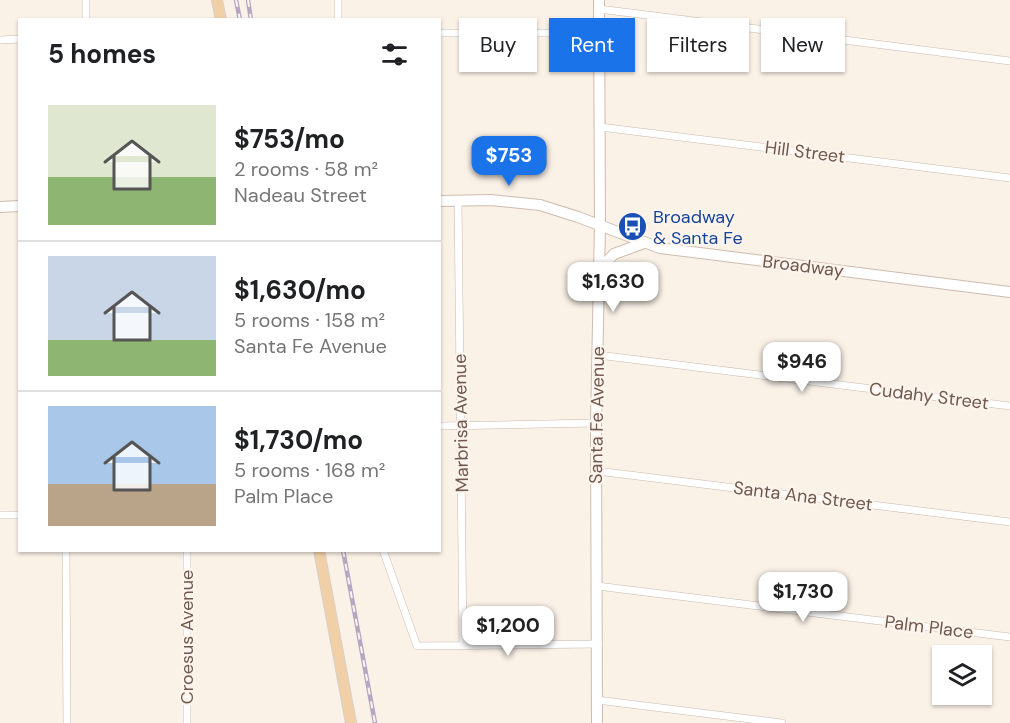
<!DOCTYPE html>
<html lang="en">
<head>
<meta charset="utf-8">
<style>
	body { margin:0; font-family:"DM Sans",sans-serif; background:#f2f2f2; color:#202124; height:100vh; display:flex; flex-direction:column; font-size:22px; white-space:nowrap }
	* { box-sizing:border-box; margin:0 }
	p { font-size:20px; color:#757577 }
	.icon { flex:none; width:33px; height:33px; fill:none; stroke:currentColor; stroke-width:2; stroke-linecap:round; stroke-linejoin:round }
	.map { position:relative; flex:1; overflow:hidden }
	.sheet { position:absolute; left:18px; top:18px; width:423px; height:534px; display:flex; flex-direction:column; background:#fff; border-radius:0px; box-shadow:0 2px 4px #0004 }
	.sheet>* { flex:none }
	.hud { position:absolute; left:459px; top:18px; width:460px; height:54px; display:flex; gap:12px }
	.controls { position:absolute; left:932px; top:645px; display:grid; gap:12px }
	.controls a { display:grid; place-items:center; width:60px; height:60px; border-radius:0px; background:#fff; box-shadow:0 2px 4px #0004; font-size:30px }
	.price { position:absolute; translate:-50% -51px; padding:0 14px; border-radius:12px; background:#fff; color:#222; font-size:20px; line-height:39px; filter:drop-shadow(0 2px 3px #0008) }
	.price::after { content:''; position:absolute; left:50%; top:36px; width:18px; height:14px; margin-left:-9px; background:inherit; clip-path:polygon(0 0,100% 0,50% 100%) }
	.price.active { background:#1a73e8; color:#fff }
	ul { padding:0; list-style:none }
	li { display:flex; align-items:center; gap:18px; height:150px; padding:0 30px }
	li+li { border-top:2px solid #e0e0e0 }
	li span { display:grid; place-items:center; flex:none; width:168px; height:120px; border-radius:0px; color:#555 }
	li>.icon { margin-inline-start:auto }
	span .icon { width:72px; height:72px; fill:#fffc; stroke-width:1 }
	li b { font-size:26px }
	h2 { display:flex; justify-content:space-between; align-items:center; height:72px; padding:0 30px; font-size:26px }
	.chip { padding:0 21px; border-radius:0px; background:#fff; box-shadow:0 2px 4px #0004; font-size:21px; line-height:54px }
	.chip.active { background:#1a73e8; color:#fff }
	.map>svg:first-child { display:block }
</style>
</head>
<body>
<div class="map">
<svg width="1010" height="723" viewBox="0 0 1010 723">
	<rect width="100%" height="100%" fill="#faf1e7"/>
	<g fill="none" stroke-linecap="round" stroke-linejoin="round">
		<defs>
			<path id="street" d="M86,0V20
				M338,0V20
				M599,9L1010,61
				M440,33H599
				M0,40L20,39
				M600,127L1010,178
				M458,200L463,645
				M598,355L1010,406
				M440,426L596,423
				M597,471L1010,522
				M0,515H20
				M66,550L67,723
				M383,550L417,646L598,644
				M597,586L1010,637
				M597,700L782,723
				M187,723V550"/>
			<path id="secondary" d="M440,201L491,200L540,205L578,217L660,248L1010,292
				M0,207L20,206
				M599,270L614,254L644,243
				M597,723L596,423L600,225L599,0"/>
			<path id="primary" d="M217,0L221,20
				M319,550L351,723"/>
		</defs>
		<!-- street casing -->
		<use href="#street" stroke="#cab9ae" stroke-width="8"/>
		<!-- secondary casing -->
		<use href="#secondary" stroke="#cebbaf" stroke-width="12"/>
		<!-- primary casing -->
		<use href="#primary" stroke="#d7d0cd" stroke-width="12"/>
		<!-- street -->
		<use href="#street" stroke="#fff" stroke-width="7"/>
		<!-- secondary -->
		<use href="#secondary" stroke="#fff" stroke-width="10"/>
		<!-- primary -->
		<use href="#primary" stroke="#f1d0a7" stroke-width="10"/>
		<defs>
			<path id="rail" d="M236,0L240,20
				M248,0L251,20
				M343,550L375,723"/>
		</defs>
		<!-- rail casing -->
		<use href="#rail" stroke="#b3a7c2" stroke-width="4.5"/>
		<!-- rail -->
		<use href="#rail" stroke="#fdf5ed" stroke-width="2" stroke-dasharray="7" stroke-linecap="butt"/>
	</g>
	<!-- icons -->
	<defs>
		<symbol id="bus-disc" viewBox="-11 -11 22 22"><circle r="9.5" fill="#1a4fb4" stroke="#fdf5ed"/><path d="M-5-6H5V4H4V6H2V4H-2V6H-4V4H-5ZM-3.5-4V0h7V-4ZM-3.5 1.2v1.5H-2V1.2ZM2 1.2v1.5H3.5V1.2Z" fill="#fff"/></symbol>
	</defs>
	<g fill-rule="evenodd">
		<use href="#bus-disc" x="616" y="210" width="33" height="33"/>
	</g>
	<g text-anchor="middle" stroke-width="4.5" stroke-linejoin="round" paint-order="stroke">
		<!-- street labels -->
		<g font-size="18" fill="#70584e" stroke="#fdf5ed">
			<text transform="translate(805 152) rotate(7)" y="6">Hill Street</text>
			<text transform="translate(803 266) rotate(7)" y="6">Broadway</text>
			<text transform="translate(929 396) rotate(7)" y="6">Cudahy Street</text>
			<text transform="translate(597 415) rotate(-89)" y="6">Santa Fe Avenue</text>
			<text transform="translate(461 423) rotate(-91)" y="6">Marbrisa Avenue</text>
			<text transform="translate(803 496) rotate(7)" y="6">Santa Ana Street</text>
			<text transform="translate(929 627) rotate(7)" y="6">Palm Place</text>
			<text transform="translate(187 637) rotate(-90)" y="6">Croesus Avenue</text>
		</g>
		<!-- transit labels -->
		<g font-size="18" fill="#164399" stroke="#fdf5ed" text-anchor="start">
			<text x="653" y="223">Broadway<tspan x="653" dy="21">&amp; Santa Fe</tspan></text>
		</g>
	</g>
</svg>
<div class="controls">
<a><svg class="icon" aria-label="layers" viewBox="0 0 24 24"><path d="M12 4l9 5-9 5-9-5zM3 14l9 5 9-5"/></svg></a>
</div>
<b class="price active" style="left:509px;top:187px">$753</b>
<b class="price" style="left:613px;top:313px">$1,630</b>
<b class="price" style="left:802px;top:393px">$946</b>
<b class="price" style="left:803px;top:623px">$1,730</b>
<b class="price" style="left:508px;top:657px">$1,200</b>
<div class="hud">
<a class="chip">Buy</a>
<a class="chip active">Rent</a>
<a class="chip">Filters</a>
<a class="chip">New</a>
</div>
<section class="sheet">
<h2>5 homes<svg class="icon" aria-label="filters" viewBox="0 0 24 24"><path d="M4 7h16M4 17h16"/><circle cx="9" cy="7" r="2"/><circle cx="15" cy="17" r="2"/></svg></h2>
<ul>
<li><span style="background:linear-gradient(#dfe7d0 60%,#8fb573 0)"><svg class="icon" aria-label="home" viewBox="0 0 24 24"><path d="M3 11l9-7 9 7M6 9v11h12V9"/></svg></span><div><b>$753/mo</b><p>2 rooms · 58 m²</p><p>Nadeau Street</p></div></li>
<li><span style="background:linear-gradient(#c9d6e8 70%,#8fb573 0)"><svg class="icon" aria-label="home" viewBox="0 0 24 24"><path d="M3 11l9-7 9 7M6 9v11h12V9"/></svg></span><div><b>$1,630/mo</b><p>5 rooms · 158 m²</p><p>Santa Fe Avenue</p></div></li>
<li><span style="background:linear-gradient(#a9c7e8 65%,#b9a48a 0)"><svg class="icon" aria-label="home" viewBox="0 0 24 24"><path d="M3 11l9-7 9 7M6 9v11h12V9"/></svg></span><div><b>$1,730/mo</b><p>5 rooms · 168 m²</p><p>Palm Place</p></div></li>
</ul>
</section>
</div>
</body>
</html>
